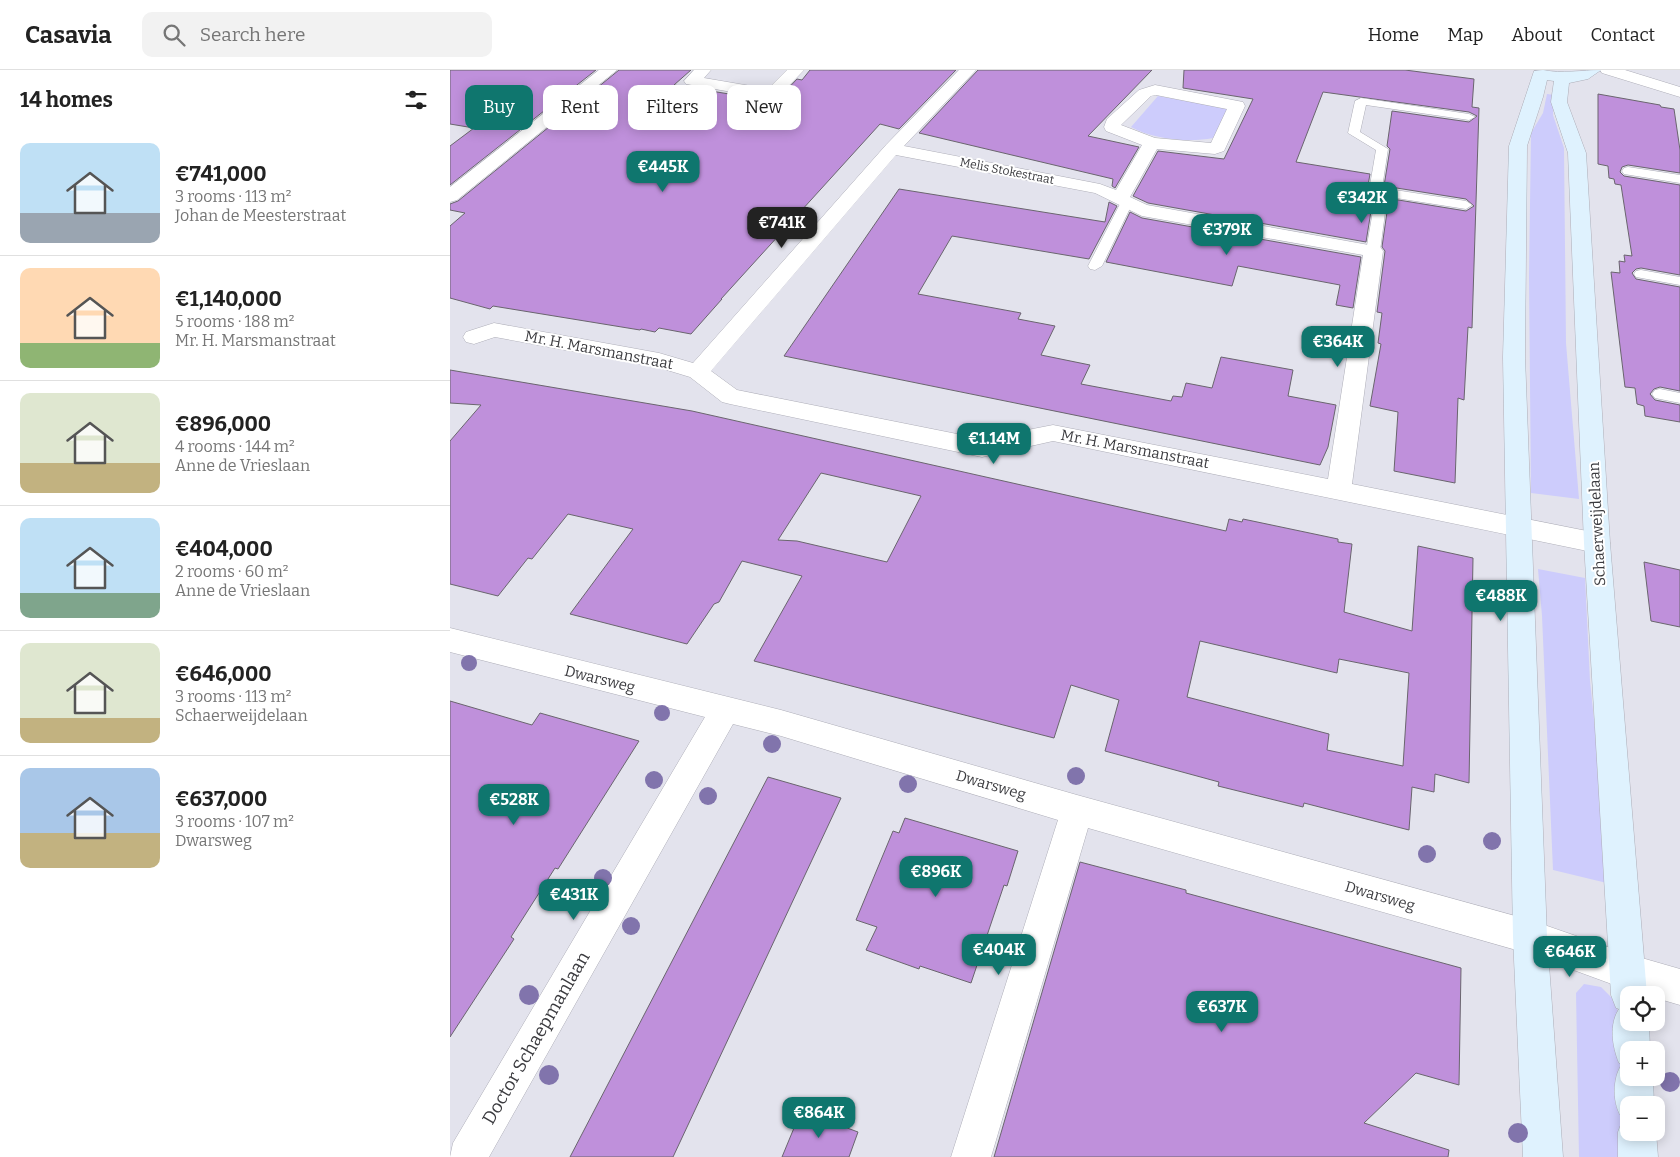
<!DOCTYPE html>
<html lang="en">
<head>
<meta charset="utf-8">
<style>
	body { margin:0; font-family:Bitter,serif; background:#f2f2f2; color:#222; height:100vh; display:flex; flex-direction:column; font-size:19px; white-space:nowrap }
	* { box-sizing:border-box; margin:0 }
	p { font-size:16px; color:#767676 }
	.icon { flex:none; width:28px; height:28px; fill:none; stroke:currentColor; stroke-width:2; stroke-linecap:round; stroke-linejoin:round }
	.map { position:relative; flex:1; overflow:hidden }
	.details { display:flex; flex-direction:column; background:#fff; width:450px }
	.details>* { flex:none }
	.top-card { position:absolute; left:15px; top:15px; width:475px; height:45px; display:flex; gap:10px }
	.controls { position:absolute; left:1170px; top:916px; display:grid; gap:10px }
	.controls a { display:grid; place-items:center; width:45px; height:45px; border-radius:10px; background:#fff; box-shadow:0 2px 12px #0003; font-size:25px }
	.price { position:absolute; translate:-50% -42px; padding:0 11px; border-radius:10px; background:#0f766e; color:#fff; font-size:16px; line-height:32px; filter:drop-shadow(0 1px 2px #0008) }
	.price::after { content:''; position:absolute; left:50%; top:30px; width:15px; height:11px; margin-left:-8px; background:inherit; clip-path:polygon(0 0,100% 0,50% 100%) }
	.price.active { background:#222; color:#fff }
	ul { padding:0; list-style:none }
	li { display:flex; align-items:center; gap:15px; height:125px; padding:0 20px }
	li+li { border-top:1px solid #e0e0e0 }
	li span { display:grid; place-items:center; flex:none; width:140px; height:100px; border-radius:10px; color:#555 }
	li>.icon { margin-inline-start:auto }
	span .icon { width:60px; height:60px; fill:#fffc; stroke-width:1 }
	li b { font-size:21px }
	h2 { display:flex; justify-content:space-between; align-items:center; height:60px; padding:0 20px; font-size:21px }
	.pill { padding:0 18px; border-radius:10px; background:#fff; box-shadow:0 2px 12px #0003; font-size:18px; line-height:45px }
	.pill.active { background:#0f766e; color:#fff }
	header { display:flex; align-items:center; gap:30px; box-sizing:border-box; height:70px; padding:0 25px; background:#fff; border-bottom:1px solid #e0e0e0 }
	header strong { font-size:24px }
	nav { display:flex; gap:28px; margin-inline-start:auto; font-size:18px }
	.search { width:350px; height:45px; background:#f2f2f2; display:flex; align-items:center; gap:12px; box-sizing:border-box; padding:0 18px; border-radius:10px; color:#767676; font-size:19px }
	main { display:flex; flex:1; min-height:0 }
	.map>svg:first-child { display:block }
</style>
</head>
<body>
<header>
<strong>Casavia</strong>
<div class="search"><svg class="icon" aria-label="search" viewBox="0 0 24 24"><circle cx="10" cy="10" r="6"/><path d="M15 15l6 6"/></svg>Search here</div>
<nav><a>Home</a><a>Map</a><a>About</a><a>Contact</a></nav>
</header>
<main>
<section class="details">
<h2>14 homes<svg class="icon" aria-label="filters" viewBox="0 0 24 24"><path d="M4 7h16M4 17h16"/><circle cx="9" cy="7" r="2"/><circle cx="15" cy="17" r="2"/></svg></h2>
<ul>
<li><span style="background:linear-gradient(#bfe0f5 70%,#9aa5b1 0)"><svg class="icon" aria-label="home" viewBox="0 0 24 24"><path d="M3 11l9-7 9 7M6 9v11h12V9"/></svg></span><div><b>€741,000</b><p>3 rooms · 113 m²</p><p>Johan de Meesterstraat</p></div></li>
<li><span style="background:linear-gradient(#ffd9b3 75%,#8fb573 0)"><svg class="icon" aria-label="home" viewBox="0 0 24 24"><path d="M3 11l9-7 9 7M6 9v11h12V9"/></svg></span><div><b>€1,140,000</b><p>5 rooms · 188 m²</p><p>Mr. H. Marsmanstraat</p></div></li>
<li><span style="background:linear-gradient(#dfe7d0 70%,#c2b280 0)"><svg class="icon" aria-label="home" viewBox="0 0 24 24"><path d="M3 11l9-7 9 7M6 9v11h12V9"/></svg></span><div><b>€896,000</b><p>4 rooms · 144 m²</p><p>Anne de Vrieslaan</p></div></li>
<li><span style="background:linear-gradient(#bfe0f5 75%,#7fa58c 0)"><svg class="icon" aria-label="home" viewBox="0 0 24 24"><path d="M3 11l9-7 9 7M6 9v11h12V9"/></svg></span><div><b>€404,000</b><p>2 rooms · 60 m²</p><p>Anne de Vrieslaan</p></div></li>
<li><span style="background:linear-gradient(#dfe7d0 75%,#c2b280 0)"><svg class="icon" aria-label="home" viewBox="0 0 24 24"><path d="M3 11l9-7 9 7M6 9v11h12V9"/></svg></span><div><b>€646,000</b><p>3 rooms · 113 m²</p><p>Schaerweijdelaan</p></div></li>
<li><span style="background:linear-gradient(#a9c7e8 65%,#c2b280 0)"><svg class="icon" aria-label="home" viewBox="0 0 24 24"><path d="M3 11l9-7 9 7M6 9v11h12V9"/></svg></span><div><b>€637,000</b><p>3 rooms · 107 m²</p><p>Dwarsweg</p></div></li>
</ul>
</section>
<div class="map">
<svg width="1230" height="1087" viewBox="0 0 1230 1087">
	<rect width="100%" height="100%" fill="#e3e3ed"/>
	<!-- green -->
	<path fill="#cdccfc" d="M1097,24L1104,25L1103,45L1114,78L1116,273L1129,429L1081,423L1079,207L1081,63L1093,43Z
		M708,26L780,39L763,68C738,73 703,69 681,57Z
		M1088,499L1135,508L1140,611L1161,814L1103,800L1092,546Z
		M1134,914L1151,917L1167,933L1176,1087H1129L1126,923Z"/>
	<!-- building -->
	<path fill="#bf90db" stroke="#6a656e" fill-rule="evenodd" d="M0,0H146L0,115V76L24,58L0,54Z
		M169,0H241L224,15L322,31L329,28L347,9L352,10L360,0H506L449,59L430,54L271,229H272L241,264L209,258L205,262L191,259L190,260L43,236L40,239L0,228V156L15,143L0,140V134L8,131Z
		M528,0H702L638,66L689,77L665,118L662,116L663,109L469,63Z
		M734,0H955L1024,9L1022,37L1029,38L1022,258L1018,257L1014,330L1008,328L1005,413L944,401L948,342L920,336L931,274L928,273L932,243L927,242L935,181L932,177L938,135L936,128L1016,141L1024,136L1016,129L934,116L940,79L937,76L942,41L1019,52L1027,46L1019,42L873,22L846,92L920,104L917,121L922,135L916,172L698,133L683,126L708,81L774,89L803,29L733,18Z
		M1148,24L1210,35L1211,37L1224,39L1230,80V103L1178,95L1172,97L1170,102L1174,106L1230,115V205L1191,198L1186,199L1182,203L1186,209L1230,217V321L1210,317L1204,319L1200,324L1205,330L1230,335V352L1195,346L1194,336L1187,334L1185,318L1175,317L1161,202L1170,203L1169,191L1175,192L1174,185L1182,186L1171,115L1165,114L1164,109L1159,108L1158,96L1148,94Z
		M449,119L655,152L659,132L667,136L639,189L502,166L468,224L571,243L568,249L605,256L591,285L640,295L631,314L721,331L723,326L732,327L736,313L762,318L771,287L843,300L838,326L886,335L878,377L870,395L334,286Z
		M680,142L692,148L911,187L903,238L886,235L890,215L788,196L782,216L656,192Z
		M0,300L242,341L776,461L779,449L792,452L793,449L888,469V472L902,474L894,542L962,561L968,476L1023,488L1019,713L985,704L984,722L962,717L959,760L854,733L853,737L768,716L769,712L655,681L669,630L621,615L604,668L304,591L352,506L292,491L269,532L264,534L237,574L120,544L183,459L118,444L82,489L78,488L48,526L0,514V371L31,335L0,333ZM371,403L471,426L437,492L347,471L328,470ZM750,571L887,603L889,589L959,603L953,696L877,680L879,664L737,627Z
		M1194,492L1230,500V557L1201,551Z
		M0,631L82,655L90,643L189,671L108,799L105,798L61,867L64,869L0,967Z
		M318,707L391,728L223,1087H120Z
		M455,748L568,781L557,816L554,815L521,913L470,896L469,899L416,880L427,857L406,850L443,761L449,763Z
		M630,792L736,820V823L1011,898L1009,1015L966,1003L914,1053L999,1080L998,1087H544Z
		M351,1041L408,1062L399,1087H332Z"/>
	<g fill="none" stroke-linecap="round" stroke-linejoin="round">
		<defs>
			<path id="lane" d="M911,28L1019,44L1025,47L1019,50L916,35L910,62L938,79L932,118L1016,131L1022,135L1016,139L933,126L936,135L930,181L923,185L916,181L924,135L919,121L926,80L898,63L905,31Z
				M1178,97L1230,105V113L1174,104L1172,101L1174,98Z
				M677,128L683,132L652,196L645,200L640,199L638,196L671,132Z
				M1191,200L1230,207V215L1186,207L1184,204L1186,201Z
				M1210,319L1230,323V333L1205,328L1202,324L1205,320Z"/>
			<path id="street" d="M149,0H167L7,130L0,132V117Z
				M244,0H261L254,8L318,19L337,0H354L328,27L322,29L236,14L234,11Z
				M509,0H526L454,76L650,114L666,120L692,75L656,61L654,57L657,49L689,20L705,15L793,32L795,36L774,81L765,84L707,79L680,127L697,135L930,177L933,181L902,414L1147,463L1156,466L1160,473L1156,480L1147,483L603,371L532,387L280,334L272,332L240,307L207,297L45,267L24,274L16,272L13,267L16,262L44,253L209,283L243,293L436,75ZM706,25L777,39L761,73L705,68L671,55L701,26ZM446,85L645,123L692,146L913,185L878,409L603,355L532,369L287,320L261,301Z
				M1150,0H1175L1230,17V27L1152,3Z
				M0,558L331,640L627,725L1080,850L1178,884L1230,899V935L1206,928V925H1196L1178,920L1080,884L638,758L541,1087H501L608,750L331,666L283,654L39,1087H0L3,1073L255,647L0,582Z"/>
			<path id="secondary" d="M1093,0C1113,4 1131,0 1151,0L1138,9L1119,13L1117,32L1136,83L1160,473L1197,925H1179V952H1199L1200,980H1179V1008H1203L1204,1035H1179V1062H1206L1208,1087H1168V1062L1173,1049C1162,1036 1162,1008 1172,994L1169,993C1162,976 1159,954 1169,939L1166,938L1161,925L1134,473L1118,83L1101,32L1104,11L1097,10L1093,27L1077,76L1075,287L1097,867L1113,1087H1073L1063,867L1053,287L1059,76L1084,1Z"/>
		</defs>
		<!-- lane casing -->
		<use href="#lane" stroke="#aeaeb8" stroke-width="1"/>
		<!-- street casing -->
		<use href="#street" stroke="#aeaeb8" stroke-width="1"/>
		<!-- secondary casing -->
		<use href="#secondary" stroke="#aeaeb8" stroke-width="1"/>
		<!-- lane -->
		<use href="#lane" fill="#fff" fill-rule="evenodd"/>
		<!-- street -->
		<use href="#street" fill="#fff" fill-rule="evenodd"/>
		<!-- secondary -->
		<use href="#secondary" fill="#dff2fe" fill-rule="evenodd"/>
	</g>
	<!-- trees -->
	<g fill="#8174ac">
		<circle cx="19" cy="593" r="8"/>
		<circle cx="212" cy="643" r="8"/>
		<circle cx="322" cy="674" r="9"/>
		<circle cx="626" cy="706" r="9"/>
		<circle cx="204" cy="710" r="9"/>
		<circle cx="458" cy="714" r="9"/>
		<circle cx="258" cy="726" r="9"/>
		<circle cx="1042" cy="771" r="9"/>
		<circle cx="977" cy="784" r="9"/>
		<circle cx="153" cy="808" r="9"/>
		<circle cx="181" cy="856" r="9"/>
		<circle cx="79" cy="925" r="10"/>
		<circle cx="99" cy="1005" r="10"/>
		<circle cx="1220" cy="1012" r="10"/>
		<circle cx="1068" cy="1063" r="10"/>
	</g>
	<g text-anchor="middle" stroke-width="4" stroke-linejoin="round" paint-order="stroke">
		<!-- far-street labels -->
		<g font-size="12" fill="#3b3b3f" stroke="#fff">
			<text transform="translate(557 101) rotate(11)" y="4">Melis Stokestraat</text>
		</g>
		<!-- street labels -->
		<g font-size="15" fill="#3b3b3f" stroke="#fff">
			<text transform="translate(149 280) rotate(11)" y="5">Mr. H. Marsmanstraat</text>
			<text transform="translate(685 379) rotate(11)" y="5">Mr. H. Marsmanstraat</text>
			<text transform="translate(1147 454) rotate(-93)" y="5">Schaerweijdelaan</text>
			<text transform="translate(150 609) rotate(14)" y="5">Dwarsweg</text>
			<text transform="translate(541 715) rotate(16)" y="5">Dwarsweg</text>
			<text transform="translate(930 826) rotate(16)" y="5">Dwarsweg</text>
		</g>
		<!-- near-street labels -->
		<g font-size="18" fill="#3b3b3f" stroke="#fff">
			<text transform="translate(86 968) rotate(-60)" y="6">Doctor Schaepmanlaan</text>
		</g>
	</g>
</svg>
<div class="controls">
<a><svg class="icon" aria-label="locate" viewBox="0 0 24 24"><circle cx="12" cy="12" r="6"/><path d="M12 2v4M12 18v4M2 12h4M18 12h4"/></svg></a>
<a>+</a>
<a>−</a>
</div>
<b class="price" style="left:213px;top:123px">€445K</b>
<b class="price" style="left:912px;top:154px">€342K</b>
<b class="price active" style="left:332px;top:179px">€741K</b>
<b class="price" style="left:777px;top:186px">€379K</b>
<b class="price" style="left:888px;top:298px">€364K</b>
<b class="price" style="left:544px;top:395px">€1.14M</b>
<b class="price" style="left:1051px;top:552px">€488K</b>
<b class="price" style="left:64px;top:756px">€528K</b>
<b class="price" style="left:486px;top:828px">€896K</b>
<b class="price" style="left:124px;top:851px">€431K</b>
<b class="price" style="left:549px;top:906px">€404K</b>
<b class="price" style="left:1120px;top:908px">€646K</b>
<b class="price" style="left:772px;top:963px">€637K</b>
<b class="price" style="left:369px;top:1069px">€864K</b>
<div class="top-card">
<a class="pill active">Buy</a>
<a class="pill">Rent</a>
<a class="pill">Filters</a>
<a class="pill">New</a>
</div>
</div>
</main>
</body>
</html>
